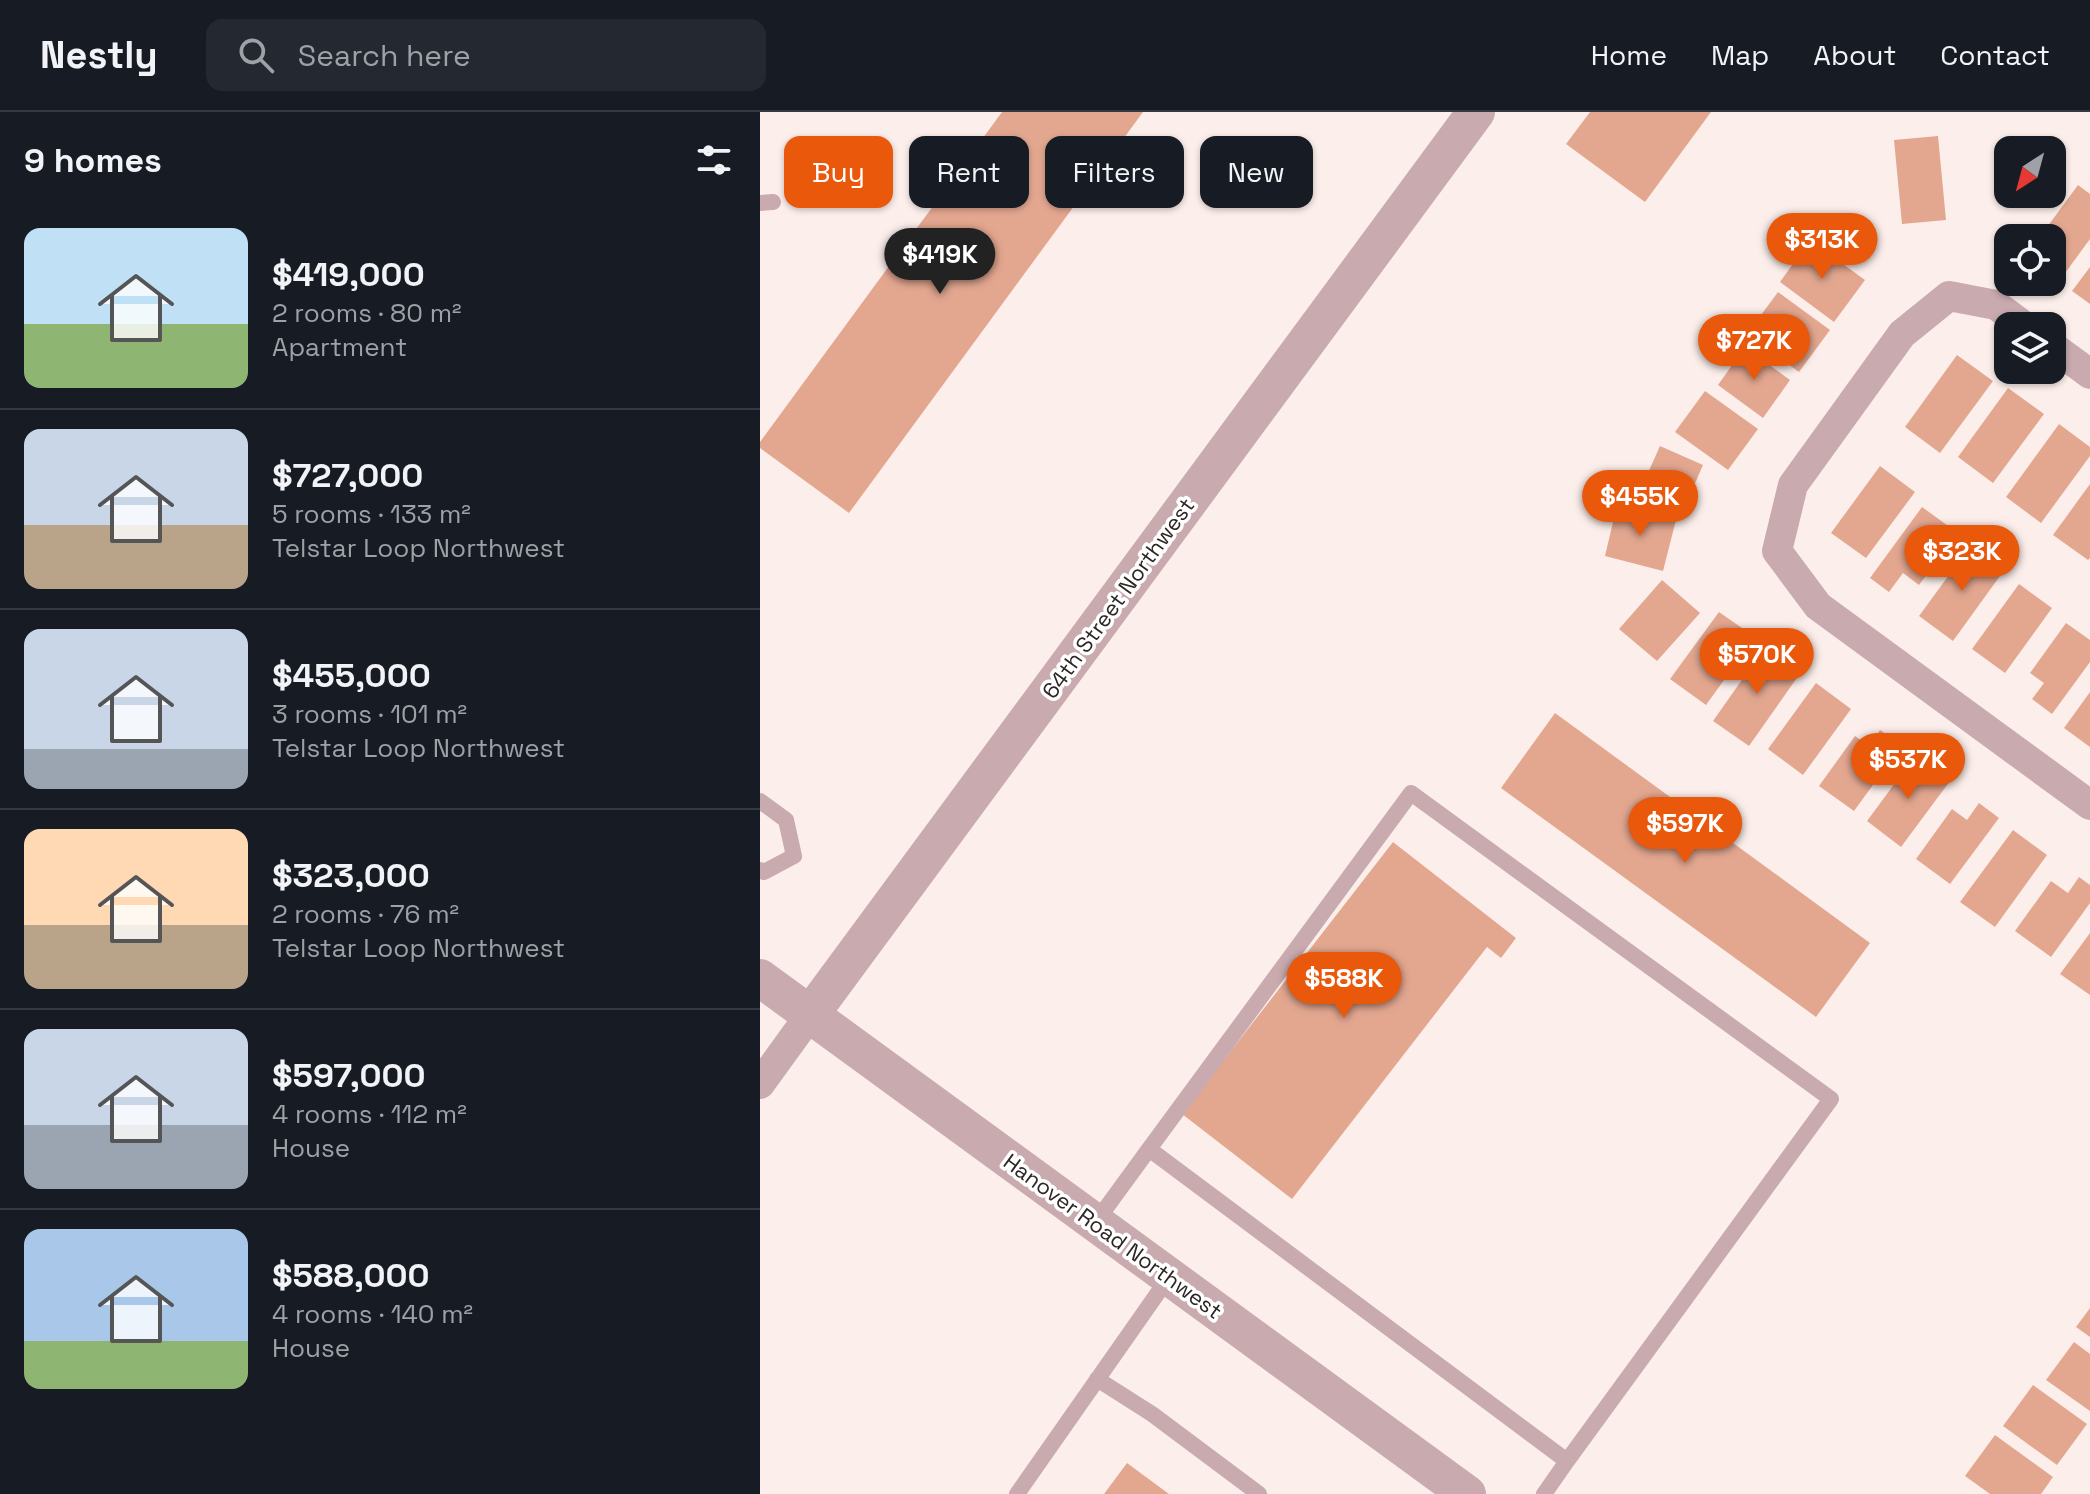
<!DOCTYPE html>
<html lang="en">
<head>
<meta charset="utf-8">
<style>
	body { margin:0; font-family:"Space Grotesk",sans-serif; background:#242831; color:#f1f3f6; height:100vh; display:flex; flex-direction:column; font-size:30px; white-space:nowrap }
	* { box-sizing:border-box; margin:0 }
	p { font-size:26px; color:#9ea1a6 }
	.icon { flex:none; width:44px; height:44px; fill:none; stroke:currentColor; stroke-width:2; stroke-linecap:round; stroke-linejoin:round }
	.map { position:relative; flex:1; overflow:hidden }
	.details { display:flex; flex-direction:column; background:#171b24; width:760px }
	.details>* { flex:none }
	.top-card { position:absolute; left:24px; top:24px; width:760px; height:72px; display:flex; gap:16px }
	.needle { width:52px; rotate:216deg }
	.buttons { position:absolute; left:1234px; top:24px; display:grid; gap:16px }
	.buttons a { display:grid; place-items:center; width:72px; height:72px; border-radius:16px; background:#171b24; box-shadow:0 2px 6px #0004; font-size:40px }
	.price { position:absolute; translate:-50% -68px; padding:0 18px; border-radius:28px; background:#ea580c; color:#fff; font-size:26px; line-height:52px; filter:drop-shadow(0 2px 4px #0008) }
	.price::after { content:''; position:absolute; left:50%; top:48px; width:24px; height:18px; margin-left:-12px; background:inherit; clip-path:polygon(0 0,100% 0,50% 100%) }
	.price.on { background:#222; color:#fff }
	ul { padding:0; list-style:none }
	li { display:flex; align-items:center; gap:24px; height:200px; padding:0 24px }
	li+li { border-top:2px solid #363941 }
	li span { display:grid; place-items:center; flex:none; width:224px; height:160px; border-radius:16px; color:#555 }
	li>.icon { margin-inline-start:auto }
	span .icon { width:96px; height:96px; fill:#fffc; stroke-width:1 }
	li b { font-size:34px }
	h2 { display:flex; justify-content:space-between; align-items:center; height:96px; padding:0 24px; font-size:34px }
	.tag { padding:0 28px; border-radius:16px; background:#171b24; box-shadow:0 2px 6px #0004; font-size:28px; line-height:72px }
	.tag.on { background:#ea580c; color:#fff }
	header { display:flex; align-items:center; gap:48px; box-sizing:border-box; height:112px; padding:0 40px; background:#171b24; border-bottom:2px solid #363941 }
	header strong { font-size:38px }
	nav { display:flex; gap:44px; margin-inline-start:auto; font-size:28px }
	.search { width:560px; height:72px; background:#242831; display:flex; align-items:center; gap:20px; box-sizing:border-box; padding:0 28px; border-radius:16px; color:#9ea1a6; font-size:30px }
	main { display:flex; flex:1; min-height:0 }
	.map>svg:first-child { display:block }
</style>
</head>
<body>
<header>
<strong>Nestly</strong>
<div class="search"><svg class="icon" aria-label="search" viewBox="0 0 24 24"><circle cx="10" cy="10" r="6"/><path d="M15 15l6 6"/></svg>Search here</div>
<nav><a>Home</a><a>Map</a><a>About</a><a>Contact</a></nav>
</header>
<main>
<section class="details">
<h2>9 homes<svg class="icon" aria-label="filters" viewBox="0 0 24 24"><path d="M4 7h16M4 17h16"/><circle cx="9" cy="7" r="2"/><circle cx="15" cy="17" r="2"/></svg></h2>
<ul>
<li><span style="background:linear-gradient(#bfe0f5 60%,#8fb573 0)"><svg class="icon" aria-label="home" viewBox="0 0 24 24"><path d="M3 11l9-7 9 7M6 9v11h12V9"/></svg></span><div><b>$419,000</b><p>2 rooms · 80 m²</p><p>Apartment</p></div></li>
<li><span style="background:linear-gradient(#c9d6e8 60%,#b9a48a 0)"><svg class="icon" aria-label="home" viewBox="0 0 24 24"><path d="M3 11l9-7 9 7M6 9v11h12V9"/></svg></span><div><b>$727,000</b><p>5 rooms · 133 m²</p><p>Telstar Loop Northwest</p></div></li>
<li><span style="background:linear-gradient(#c9d6e8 75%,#9aa5b1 0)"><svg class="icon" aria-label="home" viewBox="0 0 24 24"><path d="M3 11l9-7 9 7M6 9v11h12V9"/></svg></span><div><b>$455,000</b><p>3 rooms · 101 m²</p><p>Telstar Loop Northwest</p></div></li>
<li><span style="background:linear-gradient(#ffd9b3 60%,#b9a48a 0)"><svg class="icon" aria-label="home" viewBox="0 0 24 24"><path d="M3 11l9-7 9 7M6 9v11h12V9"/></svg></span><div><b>$323,000</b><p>2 rooms · 76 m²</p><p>Telstar Loop Northwest</p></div></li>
<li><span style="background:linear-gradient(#c9d6e8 60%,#9aa5b1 0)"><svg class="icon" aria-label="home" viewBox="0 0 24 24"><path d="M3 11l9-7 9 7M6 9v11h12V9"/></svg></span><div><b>$597,000</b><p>4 rooms · 112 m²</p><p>House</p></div></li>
<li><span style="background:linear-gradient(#a9c7e8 70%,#8fb573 0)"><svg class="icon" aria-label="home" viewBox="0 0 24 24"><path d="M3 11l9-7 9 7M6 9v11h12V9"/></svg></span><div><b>$588,000</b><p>4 rooms · 140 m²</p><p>House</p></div></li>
</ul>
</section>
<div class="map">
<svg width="1330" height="1382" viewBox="0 0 1330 1382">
	<rect width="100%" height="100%" fill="#fcefeb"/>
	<!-- building -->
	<path fill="#e3a790" d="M242,0H383L89,401L0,336V330Z
		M830,0H951L885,90L806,32Z
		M1178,24L1186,108L1142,112L1134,28Z
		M1318,73L1330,82V127L1300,168L1292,162V126H1279Z
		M1050,128L1105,168L1074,210L1020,170Z
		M1330,155V192L1312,179Z
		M1018,180L1070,218L1039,260L987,222Z
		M985,235L1030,268L1003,306L958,273Z
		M1197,243L1233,269L1180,341L1145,315Z
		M1248,276L1284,302L1233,371L1198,345Z
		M945,279L998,317L968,358L915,320Z
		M1299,312L1330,335V344L1281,411L1246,385Z
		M900,334L943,353L922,401L879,381Z
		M1120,354L1155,380L1106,446L1071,421Z
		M1330,372V446L1328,448L1293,423Z
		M857,393L916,408L903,459L845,444Z
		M1162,395L1198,421L1159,473L1143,461L1129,480L1110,466Z
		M1211,433L1245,457L1193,529L1159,504Z
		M902,468L940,501L897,549L859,517Z
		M1259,472L1292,496L1245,561L1212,537Z
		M959,500L982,516L972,530L985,539L946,593L910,567Z
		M1306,511L1330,528V550L1292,602L1272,587L1284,571L1270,561Z
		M1005,535L1041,560L989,634L953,609Z
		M1056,571L1091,597L1043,663L1008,637Z
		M1330,580V635L1304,616Z
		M795,601L1110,831L1056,905L741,676Z
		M1120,618L1142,633L1094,699L1059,674L1095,624L1109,634Z
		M1155,644L1190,669L1141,735L1107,709Z
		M1219,691L1239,706L1190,772L1156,747L1192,697L1207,708Z
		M1253,718L1287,743L1235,815L1200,790Z
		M633,730L756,826L741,846L727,835L532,1087L422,1002Z
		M1319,765L1330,773V791L1291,845L1255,819L1291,769L1308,781Z
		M1330,821V883L1300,862Z
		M1330,1196V1225L1316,1215Z
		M1314,1230L1330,1242V1299L1286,1268Z
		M1273,1273L1327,1312L1297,1353L1243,1314Z
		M1235,1323L1293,1365L1281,1382H1230L1205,1364Z
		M367,1351L409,1382H344Z"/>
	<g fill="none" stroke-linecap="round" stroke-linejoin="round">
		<!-- service -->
		<path stroke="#c9abaf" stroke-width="16" d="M0,91L13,90
			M0,689L26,708L34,744L4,760L0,758
			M389,1037L651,681L1071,987L807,1349
			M335,1111L389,1037L807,1349L784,1382
			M337,1267L392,1302L499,1382
			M257,1382L409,1165"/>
		<!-- minor -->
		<path stroke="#c9abaf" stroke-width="30" d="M1264,214L1236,193L1189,184L1142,222L1033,373L1017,439L1058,494L1330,693
			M1292,234L1330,262
			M0,972L50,903"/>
		<!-- tertiary -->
		<path stroke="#c9abaf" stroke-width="38" d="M0,866L707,1382
			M50,903L716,0"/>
	</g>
	<g text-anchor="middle" stroke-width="7" stroke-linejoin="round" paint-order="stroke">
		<!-- street labels -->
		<g font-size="22" fill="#2b2725" stroke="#fff">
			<text transform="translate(358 486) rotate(-54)" y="8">64th Street Northwest</text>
			<text transform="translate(353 1124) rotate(36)" y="8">Hanover Road Northwest</text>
		</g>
	</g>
</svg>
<div class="buttons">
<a><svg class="needle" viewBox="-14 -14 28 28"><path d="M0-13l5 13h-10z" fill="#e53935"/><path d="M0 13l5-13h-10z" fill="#9ea1a6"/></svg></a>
<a><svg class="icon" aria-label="locate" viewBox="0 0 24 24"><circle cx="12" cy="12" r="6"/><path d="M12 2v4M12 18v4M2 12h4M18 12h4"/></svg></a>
<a><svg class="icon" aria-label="layers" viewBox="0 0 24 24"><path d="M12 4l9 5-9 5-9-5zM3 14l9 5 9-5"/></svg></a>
</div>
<b class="price" style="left:1062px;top:169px">$313K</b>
<b class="price on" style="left:180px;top:184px">$419K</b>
<b class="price" style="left:994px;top:270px">$727K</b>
<b class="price" style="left:880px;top:426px">$455K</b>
<b class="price" style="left:1202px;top:481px">$323K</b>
<b class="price" style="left:997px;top:584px">$570K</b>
<b class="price" style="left:1148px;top:689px">$537K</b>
<b class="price" style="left:925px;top:753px">$597K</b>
<b class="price" style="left:584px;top:908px">$588K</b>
<div class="top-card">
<a class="tag on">Buy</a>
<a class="tag">Rent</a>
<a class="tag">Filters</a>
<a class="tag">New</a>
</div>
</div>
</main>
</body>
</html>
